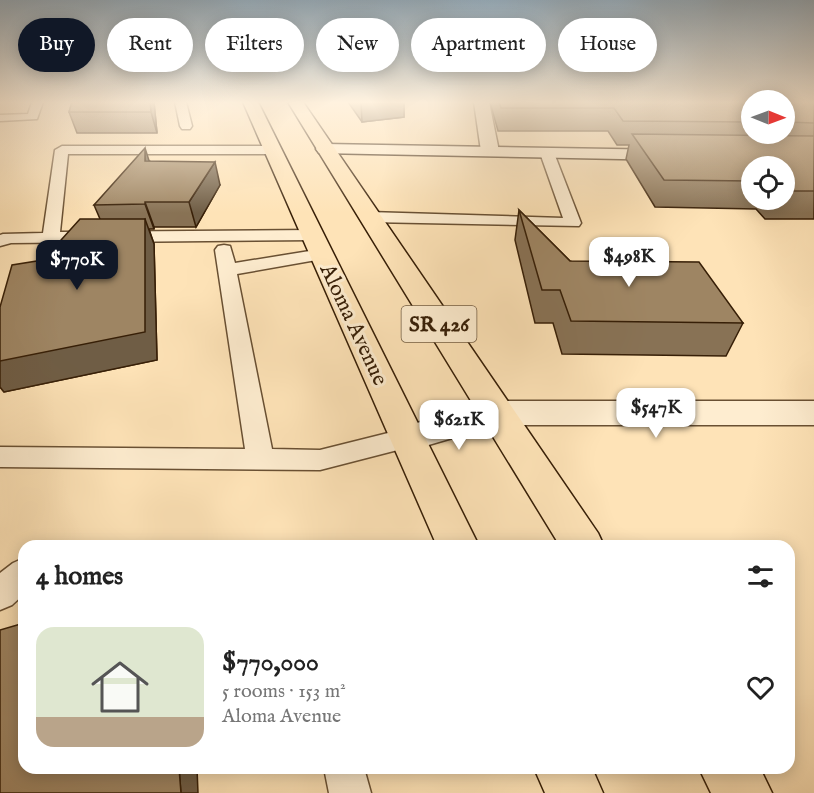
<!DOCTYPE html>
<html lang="en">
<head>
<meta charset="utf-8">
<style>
	body { margin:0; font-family:"IM FELL English",serif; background:#f6f6f6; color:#222; height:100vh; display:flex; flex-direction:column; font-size:22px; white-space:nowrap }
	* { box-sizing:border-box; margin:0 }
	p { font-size:20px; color:#767676 }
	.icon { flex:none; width:33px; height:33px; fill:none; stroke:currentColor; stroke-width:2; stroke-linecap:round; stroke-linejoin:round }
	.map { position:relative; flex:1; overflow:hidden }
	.drawer { position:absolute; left:18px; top:540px; width:777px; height:234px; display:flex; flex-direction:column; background:#fff; border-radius:18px; box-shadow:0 3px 15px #0003 }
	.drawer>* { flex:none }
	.banner { position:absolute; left:18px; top:18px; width:778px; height:54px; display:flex; gap:12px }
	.needle { width:39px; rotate:91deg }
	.tools { position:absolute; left:741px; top:90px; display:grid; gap:12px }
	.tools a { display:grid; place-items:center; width:54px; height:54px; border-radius:50%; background:#fff; box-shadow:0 3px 15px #0003; font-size:30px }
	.price { position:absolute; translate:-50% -51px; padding:0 14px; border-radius:12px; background:#fff; color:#222; font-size:20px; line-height:39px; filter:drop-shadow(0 2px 3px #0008) }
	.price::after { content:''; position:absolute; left:50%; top:36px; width:18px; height:14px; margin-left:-9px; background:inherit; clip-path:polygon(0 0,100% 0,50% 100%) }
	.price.current { background:#111827; color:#fff }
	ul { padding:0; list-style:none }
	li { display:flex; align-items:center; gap:18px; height:150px; padding:0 18px }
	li+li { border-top:2px solid #e0e0e0 }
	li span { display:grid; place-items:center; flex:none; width:168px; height:120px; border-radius:18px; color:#555 }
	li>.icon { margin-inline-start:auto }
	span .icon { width:72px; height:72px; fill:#fffc; stroke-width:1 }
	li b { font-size:26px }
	h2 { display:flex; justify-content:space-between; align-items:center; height:72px; padding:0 18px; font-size:26px }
	.pill { padding:0 21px; border-radius:27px; background:#fff; box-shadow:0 3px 15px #0003; font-size:21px; line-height:54px }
	.pill.current { background:#111827; color:#fff }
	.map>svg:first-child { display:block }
</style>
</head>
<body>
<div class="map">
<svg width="814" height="793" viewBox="0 0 814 793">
	<rect width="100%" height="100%" fill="#fee3b7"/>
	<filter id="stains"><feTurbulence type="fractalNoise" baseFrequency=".00333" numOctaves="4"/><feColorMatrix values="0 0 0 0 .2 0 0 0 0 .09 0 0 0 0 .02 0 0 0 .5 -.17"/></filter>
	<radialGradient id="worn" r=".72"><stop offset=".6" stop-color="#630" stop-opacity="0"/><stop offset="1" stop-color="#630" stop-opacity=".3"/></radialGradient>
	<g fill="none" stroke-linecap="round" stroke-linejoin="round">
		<defs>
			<path id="lane" d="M32,102H43L37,119L0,121V115L28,114Z
				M175,102H186L192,126L190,129H182L180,126Z
				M62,146H273L280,150L273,154H68L60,232L314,230L322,235L314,240L11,243L0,246V235L3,234L43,233L55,150Z
				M547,149L554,153L581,223L579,226L369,222L361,217L369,212L563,218L540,153Z
				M224,245L230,246L235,263L322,249L328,250L331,254L328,258L322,259L237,274L272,449L320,450L408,428L417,431L421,438L417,445L320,470L0,467V447L245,449L215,250L218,246Z
				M24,558V594L12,605L0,610V573L13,563Z
				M324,768H364L371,793H329Z"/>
			<path id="street" d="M474,102H489L499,151L496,155H484L481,151Z
				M497,401H814V425H497L408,451L395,447L390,438L395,429Z"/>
			<path id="secondary" d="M325,144L671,150L677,151L680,155L677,159L671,160L319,153L316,149L319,145Z"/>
			<path id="primary" d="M243,102H258L479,546H437Z
				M288,102H303L598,533L604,546H560Z
				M534,768H592L603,793H545Z
				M699,768H760L772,793H711Z"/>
		</defs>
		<!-- lane casing -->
		<use href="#lane" stroke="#695033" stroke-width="3"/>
		<!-- street casing -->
		<use href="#street" stroke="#695033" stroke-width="3"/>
		<!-- secondary casing -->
		<use href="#secondary" stroke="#371f07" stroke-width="3"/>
		<!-- primary casing -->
		<use href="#primary" stroke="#371f07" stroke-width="3"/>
		<!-- lane -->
		<use href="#lane" fill="#feedd0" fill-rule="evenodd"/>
		<!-- street -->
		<use href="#street" fill="#feedd0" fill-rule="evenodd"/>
		<!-- secondary -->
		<use href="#secondary" fill="#feedd0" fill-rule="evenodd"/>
		<!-- primary -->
		<use href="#primary" fill="#fee3b7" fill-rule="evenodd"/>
	</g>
	<!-- wall -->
	<path fill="#887255" stroke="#371f07" stroke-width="1.5" fill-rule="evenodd" d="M72,102H154L157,133H77L69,112Z
		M348,102H404V117L362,122Z
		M490,102H752V134H759L758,136H763L760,134H784V102H814V219H765L756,209L655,207L626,159L629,145H617L608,131H498ZM752,166H784V200H752Z
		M149,161L220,185L196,227H154V229H149L154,244L157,360L4,392L0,387V307L43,260L100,219L94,205Z
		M519,210L570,261L743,323L726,356L562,354L553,323H535L515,240Z"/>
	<!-- shaded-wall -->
	<path fill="#6f5d45" stroke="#371f07" stroke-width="1.5" d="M150,102H154L157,133L151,112Z
		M361,102H404V117L362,122Z
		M145,148L152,170L145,161Z
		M215,162L220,185L196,227L189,202Z
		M145,202L154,227V229L145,204Z
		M145,219L154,244L157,360L4,392L0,387V361Z
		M179,768H197L198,793H181Z"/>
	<!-- building -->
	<path fill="#9e8563" stroke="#371f07" stroke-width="1.5" d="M72,102H150L151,112H69Z
		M499,102H739L752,113V122L623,121L614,108H501Z
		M784,102H814V123L787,122L784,120Z
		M632,134L814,136V191H784V166H752V181L664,180Z
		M145,148V161L215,162L189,202H145V204L94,205Z
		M519,210L570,261L699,262L743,323L571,321L560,290H542Z
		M80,219H145V332L0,361V307L12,265L43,260Z
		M24,623V768H179L181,793H0V630Z"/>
	<!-- sky -->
	<linearGradient id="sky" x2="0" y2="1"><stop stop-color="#95acbc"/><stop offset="0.48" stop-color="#fff2df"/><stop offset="1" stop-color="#fff2df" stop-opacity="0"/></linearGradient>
	<rect width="814" height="213" fill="url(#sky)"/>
	<g text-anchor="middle" stroke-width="6" stroke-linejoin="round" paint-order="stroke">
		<!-- shield labels -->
		<rect fill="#feedd0" stroke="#735d43" stroke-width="1.5" x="401.5" y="306" width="75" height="36" rx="4.5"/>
		<g font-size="21" font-weight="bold" fill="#371f07">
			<text x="439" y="331">SR 426</text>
		</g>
		<!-- street labels -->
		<g font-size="22" fill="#371f07" stroke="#feedd0">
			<text transform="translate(355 324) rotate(65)" y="8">Aloma Avenue</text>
		</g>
	</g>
	<rect width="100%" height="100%" filter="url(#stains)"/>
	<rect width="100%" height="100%" fill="url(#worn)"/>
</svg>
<div class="tools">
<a><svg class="needle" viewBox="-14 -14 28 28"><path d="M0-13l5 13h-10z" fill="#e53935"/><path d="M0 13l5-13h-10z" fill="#767676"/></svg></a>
<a><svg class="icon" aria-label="locate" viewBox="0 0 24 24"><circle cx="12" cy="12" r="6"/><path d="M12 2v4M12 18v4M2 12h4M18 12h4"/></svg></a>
</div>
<b class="price" style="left:629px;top:288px">$498K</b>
<b class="price current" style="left:77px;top:291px">$770K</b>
<b class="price" style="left:656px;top:439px">$547K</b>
<b class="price" style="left:459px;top:451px">$621K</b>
<div class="banner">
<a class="pill current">Buy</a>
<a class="pill">Rent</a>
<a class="pill">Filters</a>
<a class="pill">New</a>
<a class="pill">Apartment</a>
<a class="pill">House</a>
</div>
<section class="drawer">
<h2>4 homes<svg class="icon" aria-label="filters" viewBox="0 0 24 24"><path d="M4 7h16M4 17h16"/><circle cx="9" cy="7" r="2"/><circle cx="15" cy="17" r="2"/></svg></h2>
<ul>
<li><span style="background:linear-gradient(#dfe7d0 75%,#b9a48a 0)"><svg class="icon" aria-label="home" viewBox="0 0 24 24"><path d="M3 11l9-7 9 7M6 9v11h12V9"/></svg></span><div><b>$770,000</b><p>5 rooms · 153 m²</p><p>Aloma Avenue</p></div><svg class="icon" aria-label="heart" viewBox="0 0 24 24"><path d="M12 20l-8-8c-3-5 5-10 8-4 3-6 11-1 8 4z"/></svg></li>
</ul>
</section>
</div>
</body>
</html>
